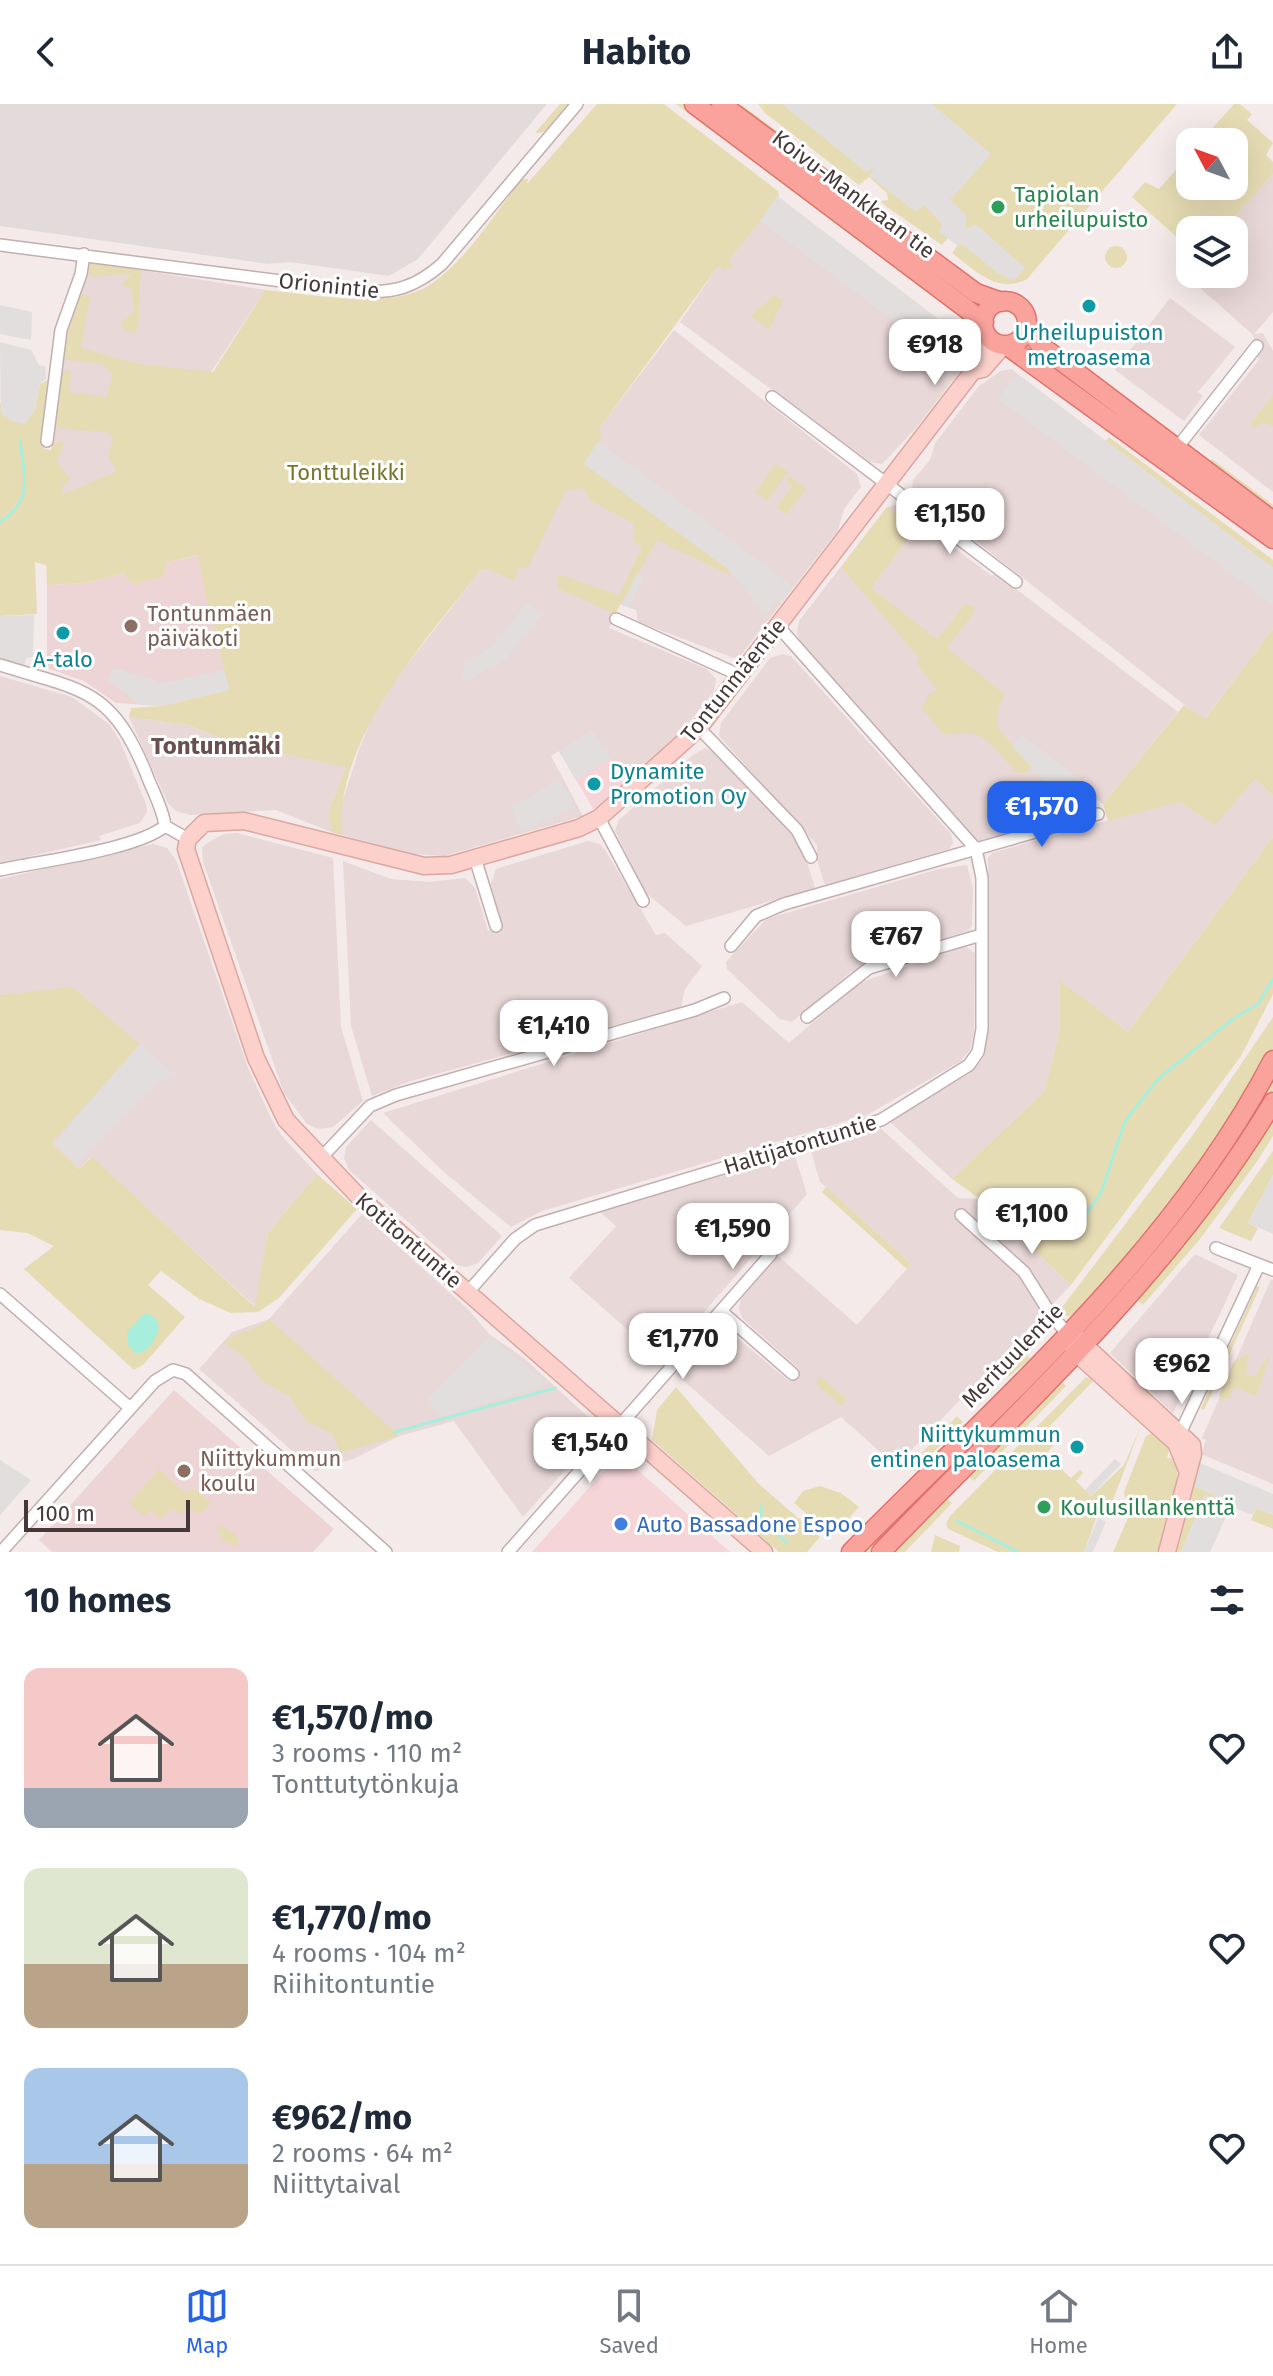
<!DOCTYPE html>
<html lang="en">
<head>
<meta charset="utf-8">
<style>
	body { margin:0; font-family:"Fira Sans",sans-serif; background:#f2f2f3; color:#1f2937; height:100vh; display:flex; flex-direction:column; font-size:30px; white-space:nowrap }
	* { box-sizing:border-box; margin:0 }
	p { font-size:26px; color:#747a83 }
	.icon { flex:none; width:44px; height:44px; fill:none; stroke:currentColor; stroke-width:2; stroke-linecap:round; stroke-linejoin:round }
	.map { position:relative; height:1448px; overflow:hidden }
	.drawer { display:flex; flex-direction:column; background:#fff; flex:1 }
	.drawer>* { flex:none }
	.needle { width:52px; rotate:311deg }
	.tools { position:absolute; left:1176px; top:24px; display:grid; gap:16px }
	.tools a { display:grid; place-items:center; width:72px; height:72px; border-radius:16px; background:#fff; box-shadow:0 8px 32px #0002; font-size:40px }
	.scale { position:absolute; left:24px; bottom:20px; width:166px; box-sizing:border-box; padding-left:8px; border:4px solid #473838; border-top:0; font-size:22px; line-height:28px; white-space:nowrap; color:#473838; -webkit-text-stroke:6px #fff; paint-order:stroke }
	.price { position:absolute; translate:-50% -68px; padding:0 18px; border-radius:16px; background:#fff; color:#222; font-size:26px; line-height:52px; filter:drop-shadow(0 2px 4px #0008) }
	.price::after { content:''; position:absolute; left:50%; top:48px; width:24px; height:18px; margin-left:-12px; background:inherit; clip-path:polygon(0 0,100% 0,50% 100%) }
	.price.current { background:#2563eb; color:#fff }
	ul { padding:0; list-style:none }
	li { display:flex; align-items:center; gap:24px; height:200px; padding:0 24px }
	li span { display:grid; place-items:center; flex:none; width:224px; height:160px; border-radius:16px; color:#555 }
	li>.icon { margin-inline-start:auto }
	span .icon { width:96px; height:96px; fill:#fffc; stroke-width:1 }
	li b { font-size:34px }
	h2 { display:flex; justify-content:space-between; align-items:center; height:96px; padding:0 24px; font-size:34px }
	header { display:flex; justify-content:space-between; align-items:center; height:104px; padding:0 24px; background:#fff; font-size:36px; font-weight:700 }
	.dock { display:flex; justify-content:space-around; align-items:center; height:112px; border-top:2px solid #e0e1e3; background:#fff; font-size:22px; color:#747a83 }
	.dock a { display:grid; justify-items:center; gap:4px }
	.dock .current { color:#2563eb }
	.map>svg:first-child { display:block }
</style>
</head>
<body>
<header><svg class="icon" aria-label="back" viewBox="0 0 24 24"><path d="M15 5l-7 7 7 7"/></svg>Habito<svg class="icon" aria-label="share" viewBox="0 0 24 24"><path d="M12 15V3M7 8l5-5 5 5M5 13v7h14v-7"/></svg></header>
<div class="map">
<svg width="1273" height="1448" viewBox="0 0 1273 1448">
	<rect width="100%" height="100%" fill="#f4eae9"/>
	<!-- residential -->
	<path fill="#e8d8d7" d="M1273,70V208L1254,230L1263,229L1273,247V388L1199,331L1259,256L1253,231L1189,174L1192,170H1234V126H1223Z
		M777,92L959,231L968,242V256L917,323L882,360L870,358L680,218L717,164Z
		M97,159L265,186L156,352L46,398L66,230L88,160Z
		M1170,194L1235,243L1198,288L1203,292L1184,317L1115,266Z
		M674,226L857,370L861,383L844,405L838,426L741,551L734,554L638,518L636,506L619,500L609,524L707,565L716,575L714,587L684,625L626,679L592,627L551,652L583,712L444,752L413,750L342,731L339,708L360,643L371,616L395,576L480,467L487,465L514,476L555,369L576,355Z
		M1011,265L1273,464V525L1204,616L912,387L913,376L930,356L935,339L979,282L1001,267Z
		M896,401L992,472L995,469L1178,608L1103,700L1084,686L1065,711L978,738L800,539L797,529L799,517L887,403Z
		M783,550L791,552L951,730L953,739L949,745L825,781L817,756V741L719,632L721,619L770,554Z
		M0,572L72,593L109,620L120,637L146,700L147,708L140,719L99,732L101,736L0,759Z
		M129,613L188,621L238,641L347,663L329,707L331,728L276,706L190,711L176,707L168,699Z
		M705,644L719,650L801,738L815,784L686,822L646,789L615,727L619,716L693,651Z
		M1255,675L1273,691V733L1128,928L1059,877L1060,927L1044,988L952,1075L890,1018L970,969L984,953L989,919L988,754L992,749Z
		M237,729L333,754L341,923L363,997L333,1023L318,1025L307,1020L284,989L203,758L202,744L207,739L224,730Z
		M588,737L600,740L605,746L656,831L665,829L702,862L685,885L681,903L411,977L372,992L351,922L343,757L391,775L429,778L465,774L475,784L488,827L502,823L491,780L496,765Z
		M153,740L167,744L176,756L248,964L271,1014L281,1031L317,1070L267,1130L256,1203L91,1053L79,1065L52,1039L72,884L0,891V775Z
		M967,761L973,785L972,821L969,826L851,868L792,918L780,915L727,865L726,858L766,815L939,765Z
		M965,842L975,849L974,928L970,946L961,957L867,1011L542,1107L511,1123L445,1069L383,1009L742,898L789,939L859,879Z
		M371,1016L502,1132L478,1159L466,1163L457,1161L349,1066L344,1054L346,1043Z
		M879,1023L958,1094L980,1095L1071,1181L896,1362L841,1313L769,1352L676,1270L713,1227L724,1223L789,1277L799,1265L743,1215L739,1205L741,1195L778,1152L857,1221L911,1160L820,1078L810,1044Z
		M794,1049L807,1090L662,1256L569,1174L616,1122L600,1108Z
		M362,1110L469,1206L489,1230L524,1254L588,1313L593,1335L523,1413L454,1317L399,1332L353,1355L315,1367L199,1265L232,1228L269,1215Z
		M1195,1150L1238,1171L1173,1309L1110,1249Z
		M1271,1175L1273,1176V1380L1201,1350L1206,1336L1202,1334Z"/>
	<!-- commercial -->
	<path fill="#f5d5d8" d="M592,627L626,679L595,708L559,647Z
		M619,1350L631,1360L730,1448H532Z"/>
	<!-- industrial -->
	<path fill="#e3dbdb" d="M0,0H547L418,155L389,172L290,158L268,160L0,122Z"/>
	<!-- education -->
	<path fill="#ecd5d4" d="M199,451L229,586L162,602L116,599L84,577L47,564V481L84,479Z
		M174,1286L334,1425L313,1448H52L39,1436Z"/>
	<!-- green -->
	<path fill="#e6dcb4" d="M560,0H568L544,28L535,29Z
		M597,0H664L778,87L779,93L730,155L732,162L723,166L720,162L717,164L599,325L602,333L584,360L728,465L729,471L657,436L615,510L557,484L558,470L619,491L642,443L633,437V419L591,397L582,384L566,386L528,464L519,463L514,477L487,465L480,467C426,536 333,637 342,731L331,728L329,707L346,663L238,641L188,621L129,613L131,604L162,602L229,586L212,513L208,521L198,516V511L204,510L207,498L198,451L166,459L164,472L134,480L126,474L125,469L84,479L47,481L46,461L35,458L37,510L0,512V298L2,303L35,306L40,280L48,276L44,345L51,346L52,339L64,338L57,358L70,375L62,384L63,390L116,368L108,351L113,335L108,329L53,323L59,267H71L69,288L106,293L113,271L102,260L61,255L80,189L90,193L81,244L139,260L213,268L265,186C312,190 395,208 434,178C469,153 495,108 522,75H528L527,80Z
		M676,0H688L860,130L856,135Z
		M758,0H1177L1027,175C997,191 975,166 952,149L958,141L948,134L942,141L887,103L880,97L888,96L887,89L869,73L859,81L765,9Z
		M1234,0H1240L1252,10L1247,16L1273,39L1266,51L1273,58V70L1223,126H1190V145L1132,93L1145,78L1159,85L1190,50V82H1234V38H1200Z
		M742,1L848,80L845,83L740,4Z
		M1105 153a11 11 0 1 1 22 0a11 11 0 1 1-22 0Z
		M97,159L141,166L138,224L134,229L126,227L121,219L134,207L131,183L120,182L131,171C115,169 103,174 89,172L88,160Z
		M774,191L783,197L769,225L750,212Z
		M1273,291V323L1263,318L1255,324L1251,319Z
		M1109,333L1273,456V464L1106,337Z
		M1212,355L1273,401V413L1206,363Z
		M776,360L788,368L767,397L755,388Z
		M790,372L806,385L787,410L776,404L792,382L786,376Z
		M887,403L915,425L871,484L937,535L965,500L973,502L975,507L947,544L1005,591L998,603V624L1032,663L1024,670L1016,668C990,640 985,622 944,631L922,605L927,593L937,585L916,559L920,555L841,463Z
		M1273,525V691L1255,675L1215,721L1180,698L1108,717L1103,700L1184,601L1205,615Z
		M1273,733V890L1241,952L1071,1181L980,1095L952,1075L1044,988L1060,927L1059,876L1128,928Z
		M72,883L140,940L52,1039L79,1065L92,1053L255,1203L267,1130L317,1070L357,1105L279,1194L258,1208L231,1209L199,1195L161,1167L148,1181L185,1213L143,1261L134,1266L24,1165L54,1142L27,1129L0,1126V891Z
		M1273,913V944L1243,998L1164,1110L1077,1209L1069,1212L1057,1210L1195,1028Z
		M1273,971V986L1220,1071L1160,1141Z
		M1273,1012V1032L1256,1059L1200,1135L1143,1201L1138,1197L1148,1181Z
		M1273,1047V1071L1248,1119L1258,1124L1251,1137L1219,1124Z
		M826,1083L911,1160L907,1165L822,1088Z
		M1257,1182L1260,1183L1204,1306L1201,1304Z
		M269,1215L395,1328L399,1332L340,1349L333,1330L305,1316L289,1292L263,1278L243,1252L224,1239C238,1225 255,1228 269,1215Z
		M1021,1246L1031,1255L1008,1273L1002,1266Z
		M1271,1249L1256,1292L1234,1283L1228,1296L1225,1294L1219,1301L1222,1294L1219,1292L1234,1257L1249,1250L1246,1270L1254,1273Z
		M820,1272L847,1296L841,1302L816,1280Z
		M1086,1273L1094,1276L1048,1324L1059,1335L1046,1350L1071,1374L1080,1366L1083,1369L1076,1377L1091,1392L1124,1361L1141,1322L1110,1404L1101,1401L1084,1448H998L948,1425L946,1419L950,1412L998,1363L1006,1367L1010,1358L1005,1355Z
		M1059,1275L1066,1282L974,1377L966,1369Z
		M676,1283L758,1379L820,1433L807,1448H779L652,1336L657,1306Z
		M957,1312L963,1318L915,1367L909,1362Z
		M1152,1329L1169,1345L1167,1354L1178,1355L1176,1382L1162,1448H1113L1135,1398L1125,1393L1124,1388L1146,1332Z
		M963,1345L966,1348L871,1448H862Z
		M159,1365L184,1388L195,1385L211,1399L200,1410L188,1404L179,1410L171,1404L161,1415L150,1406L144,1412L129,1399Z
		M1192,1381L1215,1391L1214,1395L1205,1391L1181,1448H1177Z
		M820,1382L841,1389L859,1403L832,1432L794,1399L803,1387Z
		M944,1392L952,1399L905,1448H889Z
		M1256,1404L1273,1411V1425L1251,1416Z
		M220,1421L237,1431L238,1443L224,1437L217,1425Z
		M935,1431L960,1442L959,1448H931Z"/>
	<!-- parking -->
	<path fill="#e2dede" d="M782,0H932L991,50L950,96L967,112L965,125L977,121L1025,164L1014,177L999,170L962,140L958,142L939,128L942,120L924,101L916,108L870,72L874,63L866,68Z
		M777,92L959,231L968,242L954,262L760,117Z
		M0,201L32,208L31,236L0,230Z
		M0,238L31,246L39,261L45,262L46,274L40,280L35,306L25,320L14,318L1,310Z
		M1018,270L1273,464V501L998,295Z
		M598,337L793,482L779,500L776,497L766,510L728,465L584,360Z
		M637,469L644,472L629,504L622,501Z
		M527,498L542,510L506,555L466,577L462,573L466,558L494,541Z
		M34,511L33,553L26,554L24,562L0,554V512Z
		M114,564L164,579L224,566L229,586L162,602L139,601L107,575Z
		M592,627L611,655L576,676L559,647Z
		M1022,631L1088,681L1067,702L1012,642Z
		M560,675L576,703L521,727L511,704Z
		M140,940L175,971L152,983L77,1060L54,1039Z
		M1273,1071V1130L1248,1119Z
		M490,1233L543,1275L542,1282L439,1313L428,1294Z
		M1115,1355L1121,1360L1091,1392L1085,1386Z
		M0,1356L31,1376L0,1411Z
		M1200,1359L1273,1390V1411L1256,1404L1252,1411L1231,1402L1210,1448H1181L1205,1391L1213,1394L1215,1391L1192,1381Z
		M1098,1414L1106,1418L1093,1448H1084Z"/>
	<!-- water -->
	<path fill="#a8eedd" d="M145,1209L155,1213L159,1223C156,1235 148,1250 135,1249L128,1241L127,1228Z"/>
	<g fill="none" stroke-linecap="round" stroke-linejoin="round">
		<!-- stream -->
		<path stroke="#a8eedd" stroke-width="3" d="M0,418C34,397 24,371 20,336
			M1072,1130L1101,1089L1125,1017L1159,974L1234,914L1258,900L1273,875
			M395,1328L555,1284
			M761,1402V1413L787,1439
			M957,1417L1018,1448"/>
		<defs>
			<path id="street" d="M0,141L359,187C393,190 416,183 442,160L577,0
				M772,293L1016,478
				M47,337L61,226L81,170L84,150
				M1173,349L1257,242
				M616,515L739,571
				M0,561C80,586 111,583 146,669C152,686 163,704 165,722
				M699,624L797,726L811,753
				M599,714L643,797
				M475,754L496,822
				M0,766C40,757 136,746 165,722L188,735
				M731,842L756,812L784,800L1098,710
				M807,913L869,864L981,831
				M320,1055L370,1002L396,991L695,906L724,894
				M961,1111L1024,1168L1051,1211L1067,1229
				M1216,1144L1273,1166
				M468,1188L515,1135L535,1121L881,1016L969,961L978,948L982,925V774L976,745L777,521
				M0,1190L130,1304
				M721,1207L793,1270
				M1177,1336L1258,1163
				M1,1448L155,1277L173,1266L186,1270L386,1448
				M508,1448L771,1150"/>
			<path id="secondary" d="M973,267L983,265L1004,241
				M1076,1233L1192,1341L1193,1350L1167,1448
				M1072,1240L1075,1248L1176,1339L1187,1366
				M764,1448L359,1093L286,1016L256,954L186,745L188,735L204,719L244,717L424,762L451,761L579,724L599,714L699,624L973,267L987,231"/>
			<path id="primary" d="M694,0L984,218
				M721,0L976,189L1001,198
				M983 219a22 22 0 1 1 44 0a22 22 0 1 1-44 0Z
				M1027,223L1040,241L1273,417
				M1006,241L1273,435
				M851,1448C1001,1296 1173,1148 1273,956
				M881,1448C1018,1306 1171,1169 1273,998"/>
		</defs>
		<!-- street casing -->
		<use href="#street" stroke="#c2afaf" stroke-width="14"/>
		<!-- secondary casing -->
		<use href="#secondary" stroke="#dba7a1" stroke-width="19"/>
		<!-- primary casing -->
		<use href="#primary" stroke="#df726c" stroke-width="21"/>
		<!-- street -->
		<use href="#street" stroke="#fff" stroke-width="11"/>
		<!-- secondary -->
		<use href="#secondary" stroke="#fcd0cb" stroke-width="16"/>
		<!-- primary -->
		<use href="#primary" stroke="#faa29c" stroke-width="18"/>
	</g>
	<!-- markers -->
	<g fill="#2e9e5b" stroke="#fff" stroke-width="3">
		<circle cx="998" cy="103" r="8"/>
		<circle cx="1044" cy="1403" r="8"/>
	</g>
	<g fill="#0f9aa8" stroke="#fff" stroke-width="3">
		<circle cx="1089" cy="202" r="8"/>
		<circle cx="63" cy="529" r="8"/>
		<circle cx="594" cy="680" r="8"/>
		<circle cx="1077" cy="1343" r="8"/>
	</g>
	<g fill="#8d6e63" stroke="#fff" stroke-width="3">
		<circle cx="131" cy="522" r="8"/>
		<circle cx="184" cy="1367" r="8"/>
	</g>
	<circle fill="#3f7fe0" stroke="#fff" stroke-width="3" cx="621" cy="1420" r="8"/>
	<g text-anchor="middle" stroke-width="6" stroke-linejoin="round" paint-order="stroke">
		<!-- street labels -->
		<g font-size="22" fill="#473838" stroke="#fff">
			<text transform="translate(854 90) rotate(37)" y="8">Koivu-Mankkaan tie</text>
			<text transform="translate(329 181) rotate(6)" y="8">Orionintie</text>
			<text transform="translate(733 576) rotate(-51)" y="8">Tontunmäentie</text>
			<text transform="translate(800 1040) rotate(-17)" y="8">Haltijatontuntie</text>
			<text transform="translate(409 1136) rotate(41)" y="8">Kotitontuntie</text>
			<text transform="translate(1012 1251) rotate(-46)" y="8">Merituulentie</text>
		</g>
		<!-- leisure labels -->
		<g font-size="22" fill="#27864d" stroke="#fff" text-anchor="start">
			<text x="1014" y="98">Tapiolan<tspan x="1014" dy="25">urheilupuisto</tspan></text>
			<text x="1060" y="1411">Koulusillankenttä</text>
		</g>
		<!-- culture labels -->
		<g font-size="22" fill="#0d838f" stroke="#fff">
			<text x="1089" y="236">Urheilupuiston<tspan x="1089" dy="25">metroasema</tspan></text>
			<text x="63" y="563">A-talo</text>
			<text x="610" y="675" text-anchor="start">Dynamite<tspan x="610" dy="25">Promotion Oy</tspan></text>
			<text x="1061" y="1338" text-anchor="end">Niittykummun<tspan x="1061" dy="25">entinen paloasema</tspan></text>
		</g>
		<!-- park labels -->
		<g font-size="22" fill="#77752d" stroke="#fff">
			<text x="346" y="376">Tonttuleikki</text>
		</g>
		<!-- education labels -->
		<g font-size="22" fill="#785e54" stroke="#fff" text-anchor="start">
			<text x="147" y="517">Tontunmäen<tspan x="147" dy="25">päiväkoti</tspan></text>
			<text x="200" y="1362">Niittykummun<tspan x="200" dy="25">koulu</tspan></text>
		</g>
		<!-- shop labels -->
		<g font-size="22" fill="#366cbe" stroke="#fff" text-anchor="start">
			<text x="637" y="1428">Auto Bassadone Espoo</text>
		</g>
		<!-- neighbourhood labels -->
		<g font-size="24" font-weight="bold" fill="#6a4f51" stroke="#fff">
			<text x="216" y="650">Tontunmäki</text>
		</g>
	</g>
</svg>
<div class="tools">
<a><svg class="needle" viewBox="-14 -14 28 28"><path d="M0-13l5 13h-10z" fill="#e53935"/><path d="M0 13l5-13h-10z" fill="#747a83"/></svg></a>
<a><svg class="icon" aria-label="layers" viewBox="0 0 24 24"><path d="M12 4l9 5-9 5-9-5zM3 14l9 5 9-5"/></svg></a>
</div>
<div class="scale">100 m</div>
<b class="price" style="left:935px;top:283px">€918</b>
<b class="price" style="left:950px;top:452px">€1,150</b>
<b class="price current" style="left:1042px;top:745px">€1,570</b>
<b class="price" style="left:896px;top:875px">€767</b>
<b class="price" style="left:554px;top:964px">€1,410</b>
<b class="price" style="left:1032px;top:1152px">€1,100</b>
<b class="price" style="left:733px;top:1167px">€1,590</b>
<b class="price" style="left:683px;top:1277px">€1,770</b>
<b class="price" style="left:1182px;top:1302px">€962</b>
<b class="price" style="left:590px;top:1381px">€1,540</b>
</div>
<section class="drawer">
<h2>10 homes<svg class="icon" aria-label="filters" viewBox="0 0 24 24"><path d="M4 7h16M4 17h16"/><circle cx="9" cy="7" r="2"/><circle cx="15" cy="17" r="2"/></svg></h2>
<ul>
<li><span style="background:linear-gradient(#f6c9c9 75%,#9aa5b1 0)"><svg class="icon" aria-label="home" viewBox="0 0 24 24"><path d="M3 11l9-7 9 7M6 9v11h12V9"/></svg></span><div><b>€1,570/mo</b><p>3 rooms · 110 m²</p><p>Tonttutytönkuja</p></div><svg class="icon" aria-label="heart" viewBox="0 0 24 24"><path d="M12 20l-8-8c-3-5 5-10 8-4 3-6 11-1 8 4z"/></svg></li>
<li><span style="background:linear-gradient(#dfe7d0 60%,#b9a48a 0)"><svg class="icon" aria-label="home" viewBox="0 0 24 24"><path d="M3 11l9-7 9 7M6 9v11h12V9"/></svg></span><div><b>€1,770/mo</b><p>4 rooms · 104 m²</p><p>Riihitontuntie</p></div><svg class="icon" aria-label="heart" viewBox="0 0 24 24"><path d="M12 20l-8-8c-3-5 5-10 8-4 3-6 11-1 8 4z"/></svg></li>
<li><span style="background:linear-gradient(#a9c7e8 60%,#b9a48a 0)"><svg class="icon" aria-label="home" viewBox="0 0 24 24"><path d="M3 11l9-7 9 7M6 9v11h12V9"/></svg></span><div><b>€962/mo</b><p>2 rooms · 64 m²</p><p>Niittytaival</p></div><svg class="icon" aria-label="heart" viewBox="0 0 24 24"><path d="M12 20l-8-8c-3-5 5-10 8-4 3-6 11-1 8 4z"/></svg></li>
</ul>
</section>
<nav class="dock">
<a class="current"><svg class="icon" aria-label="map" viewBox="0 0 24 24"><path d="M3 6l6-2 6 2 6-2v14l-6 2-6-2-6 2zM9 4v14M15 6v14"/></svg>Map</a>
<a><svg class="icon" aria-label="saved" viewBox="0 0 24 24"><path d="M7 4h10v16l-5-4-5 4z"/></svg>Saved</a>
<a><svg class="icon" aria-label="home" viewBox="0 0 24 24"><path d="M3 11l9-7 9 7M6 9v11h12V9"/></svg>Home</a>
</nav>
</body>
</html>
